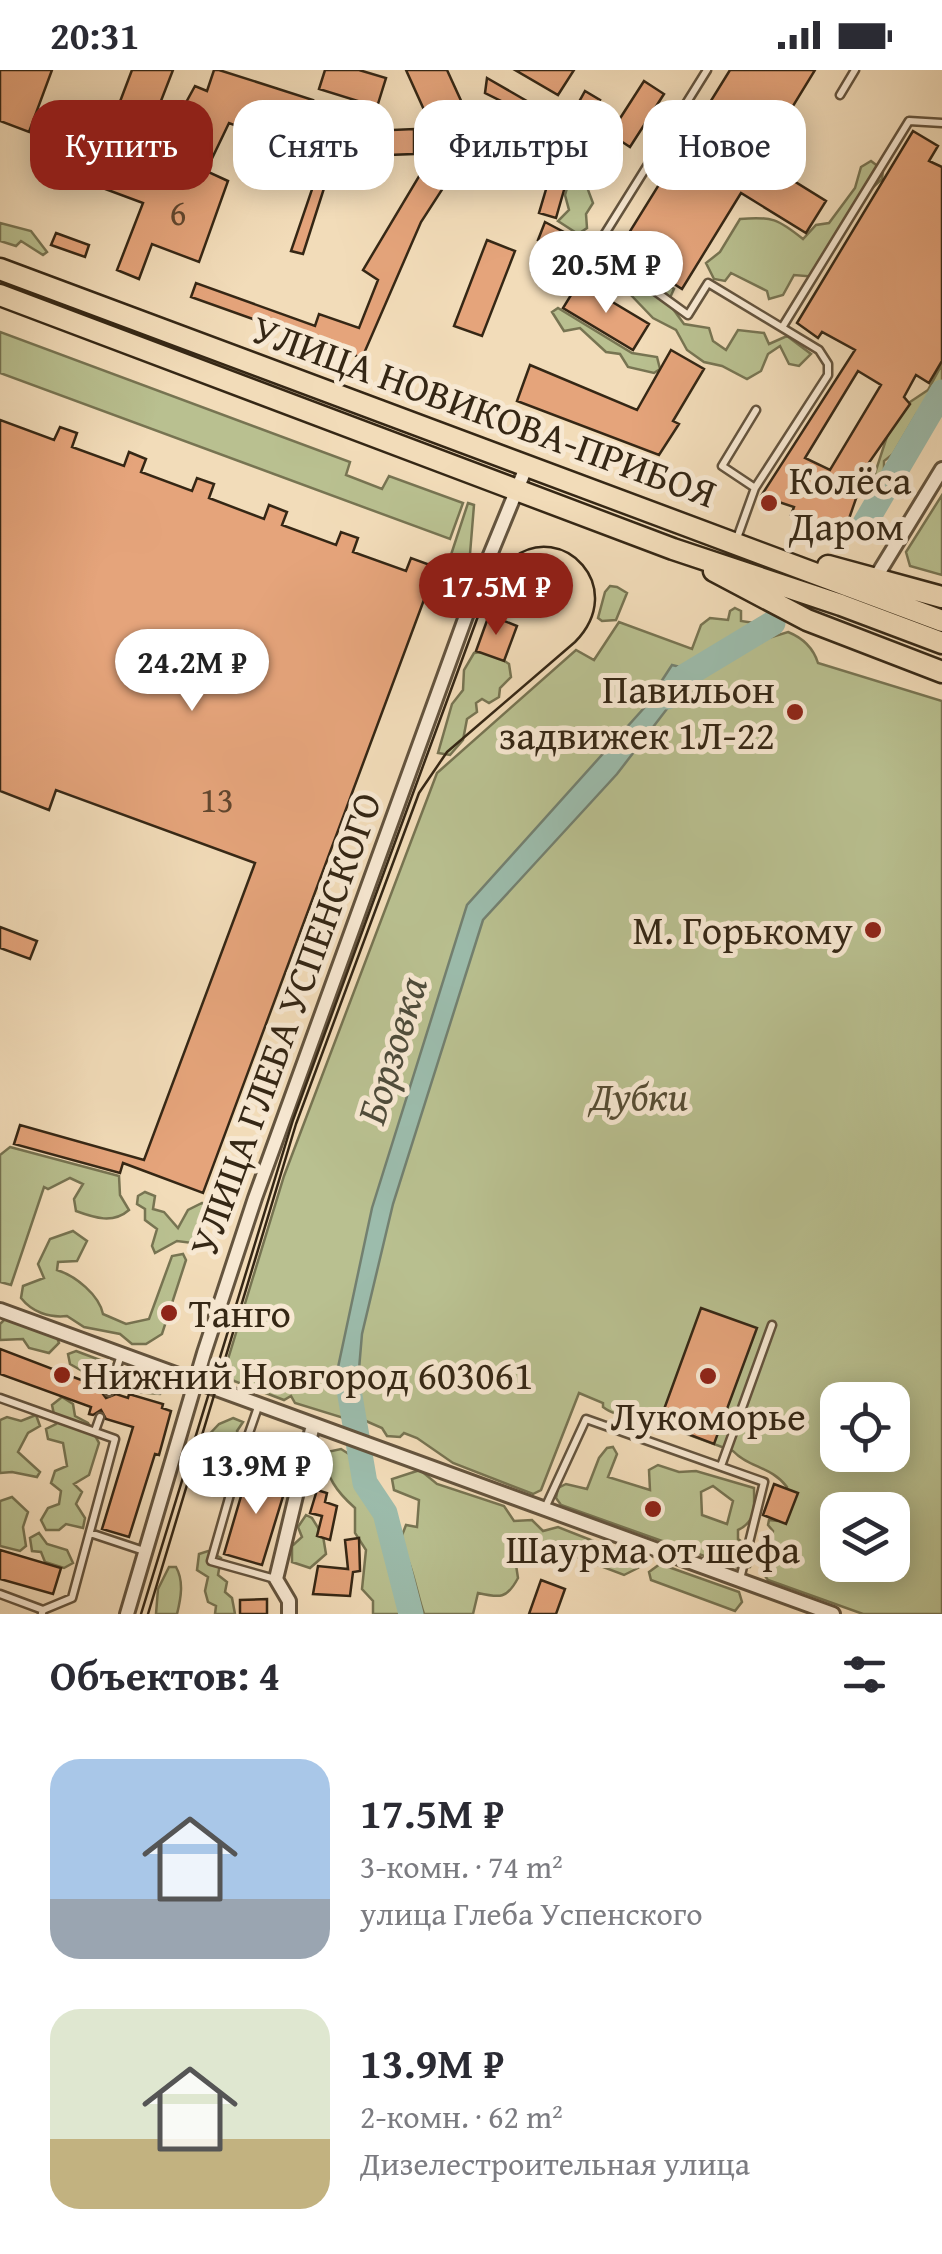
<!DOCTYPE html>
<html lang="ru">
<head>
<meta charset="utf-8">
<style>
	body { margin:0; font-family:"Gentium Book Plus",serif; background:#f2f2f3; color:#2b2b33; height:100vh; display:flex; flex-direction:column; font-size:38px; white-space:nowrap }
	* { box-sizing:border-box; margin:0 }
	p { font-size:32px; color:#7c7c81 }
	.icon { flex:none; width:55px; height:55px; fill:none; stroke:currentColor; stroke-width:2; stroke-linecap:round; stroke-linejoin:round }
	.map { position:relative; height:1544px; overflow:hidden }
	.drawer { display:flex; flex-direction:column; background:#fff; flex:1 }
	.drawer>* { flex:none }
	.top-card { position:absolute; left:30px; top:30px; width:882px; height:90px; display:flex; gap:20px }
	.controls { position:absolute; left:820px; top:1312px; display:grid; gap:20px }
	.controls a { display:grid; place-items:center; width:90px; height:90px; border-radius:20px; background:#fff; box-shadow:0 5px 25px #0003; font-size:50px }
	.price { position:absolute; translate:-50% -85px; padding:0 22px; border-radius:35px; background:#fff; color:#222; font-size:32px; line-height:65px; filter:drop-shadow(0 2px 5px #0008) }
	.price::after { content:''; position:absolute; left:50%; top:60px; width:30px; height:22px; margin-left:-15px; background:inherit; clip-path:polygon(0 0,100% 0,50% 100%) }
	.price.selected { background:#8f2418; color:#fff }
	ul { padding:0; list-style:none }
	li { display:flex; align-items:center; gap:30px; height:250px; padding:0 50px }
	li span { display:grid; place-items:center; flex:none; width:280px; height:200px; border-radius:30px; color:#555 }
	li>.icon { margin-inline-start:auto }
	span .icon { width:120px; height:120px; fill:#fffc; stroke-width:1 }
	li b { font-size:42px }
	h2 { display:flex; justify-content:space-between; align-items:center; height:120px; padding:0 50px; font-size:42px }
	.tag { padding:0 35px; border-radius:30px; background:#fff; box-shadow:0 5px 25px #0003; font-size:35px; line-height:90px }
	.tag.selected { background:#8f2418; color:#fff }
	.status { display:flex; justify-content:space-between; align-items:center; height:70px; padding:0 50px; background:#fff; direction:ltr }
	.status svg { height:28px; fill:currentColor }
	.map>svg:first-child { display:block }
</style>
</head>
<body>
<div class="status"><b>20:31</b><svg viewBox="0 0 49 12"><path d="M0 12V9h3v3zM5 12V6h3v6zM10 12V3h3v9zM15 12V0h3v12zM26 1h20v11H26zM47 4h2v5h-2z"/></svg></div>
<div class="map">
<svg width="942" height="1544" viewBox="0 0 942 1544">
	<rect width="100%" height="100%" fill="#f2dcb9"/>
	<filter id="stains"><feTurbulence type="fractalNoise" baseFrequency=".002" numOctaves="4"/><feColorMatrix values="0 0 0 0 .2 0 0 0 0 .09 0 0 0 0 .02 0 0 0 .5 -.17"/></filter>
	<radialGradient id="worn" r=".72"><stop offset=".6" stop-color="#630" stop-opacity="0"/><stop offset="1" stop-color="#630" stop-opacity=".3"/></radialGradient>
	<!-- green -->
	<path fill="#b9c090" stroke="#777452" stroke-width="2.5" fill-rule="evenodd" d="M581,72L596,95L585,112L593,133L586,144L587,158L578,164L558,151L569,140L565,125Z
		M871,91L883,100L882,109L869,121L829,186L819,191L817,207L794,205L783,225L769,229L767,221L731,203L725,211L714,209L706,193L720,182L740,149C772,146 778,149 803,169L816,155L829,153L855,118L861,97Z
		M0,153L31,161L47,182L43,185L21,171L16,176L0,171Z
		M597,186L612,202L638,218L653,204L674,219L668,232L684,254L709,258L713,271L726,280L738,260L764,263L769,274L787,266L811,284L799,296L789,294L780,276L768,284L761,301L747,309L722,296L704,292L687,280L676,260L653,248L629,223L592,212L586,191Z
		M558,238L632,283L657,287L660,299L654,303L628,297L620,284L606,282L580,258L564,261L552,242Z
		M0,262L350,392L346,405L382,419L389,406L463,433L450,469L0,303Z
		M942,294V329L938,337L917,343L893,384L884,391V434L874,454L862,443L895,342L928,320Z
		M942,425V505L910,496L906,482Z
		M468,433L474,435L470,484L460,509L445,503Z
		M610,516L617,517L627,523L616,550L602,551L598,548L605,522Z
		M735,538L741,541V551L768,555L772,567L788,562C803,568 813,577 818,593L942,631V1544H863L768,1510L762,1502L773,1461L768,1455L769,1450L777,1451L787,1417C771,1396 749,1398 733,1381L657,1353C645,1353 644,1349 634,1346C619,1341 618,1348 603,1337V1333L579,1323L541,1420L533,1424L453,1393L417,1368L404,1363L400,1367L387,1366L382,1358L359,1348L358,1345L350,1350L295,1333L291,1326L284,1330L234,1311L225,1299L284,1106L437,703L576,580L594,590L619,552L692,579L701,555L710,548L728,550L730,541ZM838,1330H892V1385H838ZM838,1440H892V1495H838Z
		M490,581L509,594L511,607L500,618L499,627L489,633L482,629L476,633L477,642L467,649L463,670L450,685L438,683L452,634L463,620L464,600L474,583Z
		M10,1077L119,1106L120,1125L129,1140C113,1154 95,1148 76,1141L74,1129L83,1114L70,1108L48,1119L44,1117L11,1215L0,1212V1085Z
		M145,1122L155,1126L153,1139L164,1142L178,1158L188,1140L202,1133L208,1138L192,1173L177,1171L155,1183L152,1176L157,1159L145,1150V1139L137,1134L138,1126Z
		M73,1161L87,1171L77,1191L58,1192L57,1200C76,1206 99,1225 103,1244L126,1254L149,1249L172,1186L183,1184L186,1190L162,1264L146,1274H132L120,1264L84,1257L67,1246C49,1248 32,1242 21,1228L23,1216L44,1208L38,1194L50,1169Z
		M8,1246L55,1262L59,1273L49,1283L29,1278L23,1269L0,1270V1254Z
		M76,1281L167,1315L160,1324L136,1322L126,1312L98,1310L70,1294L68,1284Z
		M62,1327L73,1334L75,1346L88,1353L99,1373L89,1405L74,1414L82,1422L76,1434L85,1448L83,1458L66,1454L59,1460H46L41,1450L48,1438L59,1434L61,1421L51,1413L55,1401L67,1396L63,1373L48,1369L46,1359L56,1354L52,1335Z
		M36,1345L40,1356L28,1363L18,1382L40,1402L37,1407L12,1402L0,1403V1350L7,1347L21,1351Z
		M233,1348L243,1352L237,1361L241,1373L235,1389L230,1391L221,1384L214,1401L204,1404L199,1392L207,1382L203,1371L219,1354Z
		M613,1377L617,1384L608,1407L650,1420L649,1400L658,1395L679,1402L696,1401L754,1418C754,1436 757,1451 738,1460V1469L751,1478L754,1487L750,1497L738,1498L561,1435L556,1428L558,1418L566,1414L587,1419L599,1388L607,1378ZM713,1416L733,1431L727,1454L702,1445L701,1422Z
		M341,1379L368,1396L388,1439L385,1476L392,1487L404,1522L403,1544H373V1531L362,1519L366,1480L355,1463V1438C338,1423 323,1405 327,1382Z
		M420,1400L437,1414L504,1436L514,1451L532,1450L543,1461L558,1457L634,1487L638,1498L624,1505L537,1472L527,1478L531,1490L516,1495L518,1508C507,1529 500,1528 478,1523L473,1544H424C416,1521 413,1493 399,1473L406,1455L417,1457L419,1430L394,1420L392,1409Z
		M12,1427L28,1442L23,1457L26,1476L20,1481L0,1476V1431Z
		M306,1445L312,1448L323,1466L326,1484L310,1498L292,1492V1476L302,1467L298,1457Z
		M39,1463L47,1474L67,1480L73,1493L64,1498L45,1492L41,1482L32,1481L30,1468Z
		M208,1481L221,1488L218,1505L227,1512L225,1522L232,1528L235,1544H215L216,1536L208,1532L205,1521L208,1507L197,1500L199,1484Z
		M660,1494L739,1522L742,1532L735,1541L651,1510L649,1502Z
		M169,1497H176C184,1511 181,1528 177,1544H156L158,1519Z"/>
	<!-- water -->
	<path fill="#9cbcac" stroke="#738070" stroke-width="2.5" d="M672,595L689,599L693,605L617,704L483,850L393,1134L362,1264L357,1323L360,1355L345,1350L337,1302L372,1138L467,835L644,638Z"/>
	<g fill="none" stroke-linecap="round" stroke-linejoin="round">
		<!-- river -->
		<path stroke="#9cbcac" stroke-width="25" d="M864,455L942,322
			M667,627L685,606L773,553
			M349,1320L365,1413L385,1443L411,1544"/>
	</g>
	<!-- building -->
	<path fill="#e5a47b" stroke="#352715" stroke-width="2.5" fill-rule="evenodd" d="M0,0H52L29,62L0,51Z
		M132,0H173L159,36H184L195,16L207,21L214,0H219L313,30L305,56L325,63L414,59V84L334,87L303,184L291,181L321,93L315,90L318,86L229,53L206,101L228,111L199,192L152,174L139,209L117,200L143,133L89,113Z
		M325,0H359L386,8L377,37L319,19Z
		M406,0H447L468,46L457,51L478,64L421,152L362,288L191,227L196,213L315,256L319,244L359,258L378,210L363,200L439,73Z
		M515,0H574L558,25Z
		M730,0H815L760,90L826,131L806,163L741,123L682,219L619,179Z
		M487,8L558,49L554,57L485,23Z
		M644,11L664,24L630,77L610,64Z
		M585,21L600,30L580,64L556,148L539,143L564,59Z
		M913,61L938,76L929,91L942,97V291L929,313L916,305L904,327L910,334L868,394L843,466L791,445L794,437L761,426L855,280L822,262L818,268L797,253ZM858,301L881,315L830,400L805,388Z
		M545,152L577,169L546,212L532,202L544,172L538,170Z
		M56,163L89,175L85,187L51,175Z
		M487,170L515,181L482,266L454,256Z
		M579,212L649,254L633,280L563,238Z
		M671,280L704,299L673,351L679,354L659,385L517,331L530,295L637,340Z
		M0,350L54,370L60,357L77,363L72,377L124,396L129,382L146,389L141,402L192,421L197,408L214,414L209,428L264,449L269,435L287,442L282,455L336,475L341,462L358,468L353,482L406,501L411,488L430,495L425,509L431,511L203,1123L123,1093L120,1103L14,1074L20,1055L144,1090L255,793L56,720L49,740L0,721Z
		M489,545L517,556L504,591L476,581Z
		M0,857L37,871L30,889L0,878Z
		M701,1238L757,1258L714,1374L659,1353Z
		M0,1279L97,1316L106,1328L116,1324L128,1328L129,1324L163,1334L162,1338L171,1341L159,1385L155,1384L129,1467L102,1459L133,1357L106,1349L101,1340L93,1345L89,1344L91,1337L0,1304Z
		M249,1399L288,1410L262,1495L224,1484Z
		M774,1414L798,1423L786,1454L763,1445Z
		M317,1420L327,1423L325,1432L337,1436L330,1470L317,1466L322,1446L310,1443Z
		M359,1468L360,1501L353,1502L350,1526L313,1524L318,1496L348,1499L345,1470Z
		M0,1480L61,1498L53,1524L0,1509Z
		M541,1510L565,1519L556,1544H529Z
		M267,1529V1544H240V1530Z"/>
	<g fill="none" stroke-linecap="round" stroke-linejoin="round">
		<defs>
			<path id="service" d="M707,0L596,178L688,245L708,213L819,280L828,294V305L755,418
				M840,25L855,0
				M783,256L909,51L942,53
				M736,471L755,418L722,396L756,340
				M109,1322L121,1285
				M0,1328L115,1369L72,1528L43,1540
				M95,1361L100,1347
				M241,1386L258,1337
				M721,1396L772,1255
				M545,1438L586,1349L764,1412L740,1509
				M90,1463L144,1481
				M275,1509L211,1491L241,1386L301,1403
				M0,1524L43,1540L42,1543"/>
			<path id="minor" d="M876,507L942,399
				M0,1240L833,1544
				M127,1544L204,1283L255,1128L474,524L527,395
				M289,1544V1531L276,1509L313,1355"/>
			<path id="primary" d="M0,199L942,551
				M0,225L673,479L841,535L942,573
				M828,496L942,527
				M714,501L807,550L942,602"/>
		</defs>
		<!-- service casing -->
		<use href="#service" stroke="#64543e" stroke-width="11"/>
		<!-- minor casing -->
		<use href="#minor" stroke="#64543e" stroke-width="18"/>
		<!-- primary casing -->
		<use href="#primary" stroke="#352715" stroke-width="25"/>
		<!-- service -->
		<use href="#service" stroke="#f7e8d2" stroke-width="6"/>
		<!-- minor -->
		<use href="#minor" stroke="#f7e8d2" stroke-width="12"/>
		<!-- primary -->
		<use href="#primary" stroke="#f2dcb9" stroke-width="20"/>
		<!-- tram -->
		<path stroke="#352715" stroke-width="2.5" d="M141,1544L293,1050L477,549C487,528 495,503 513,488C562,450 629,517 575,572L447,682L419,723L296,1054L148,1544"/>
	</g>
	<!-- markers -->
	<g fill="#8f2418" stroke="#f7e8d2" stroke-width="4">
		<circle cx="769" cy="433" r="10"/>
		<circle cx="795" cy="642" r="10"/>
		<circle cx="873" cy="860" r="10"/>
		<circle cx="169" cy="1243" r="10"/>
		<circle cx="62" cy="1305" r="10"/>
		<circle cx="708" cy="1306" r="10"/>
		<circle cx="653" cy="1439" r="10"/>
	</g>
	<g text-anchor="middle" stroke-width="10" stroke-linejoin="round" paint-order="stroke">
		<!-- number labels -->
		<g font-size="35" fill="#61462e">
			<text x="178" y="155">6</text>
			<text x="217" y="742">13</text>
		</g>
		<!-- street labels -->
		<g font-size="40" fill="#352715" stroke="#f7e8d2">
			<text transform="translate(484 341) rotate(20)" y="14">УЛИЦА НОВИКОВА-ПРИБОЯ</text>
			<text transform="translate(285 954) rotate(-70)" y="14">УЛИЦА ГЛЕБА УСПЕНСКОГО</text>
		</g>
		<!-- poi labels -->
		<g font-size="40" fill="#352715" stroke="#f7e8d2" text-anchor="start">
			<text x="789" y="424">Колёса<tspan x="789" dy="46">Даром</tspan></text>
			<text x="775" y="633" text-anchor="end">Павильон<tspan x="775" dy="46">задвижек 1Л-22</tspan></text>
			<text x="853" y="874" text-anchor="end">М. Горькому</text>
			<text x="189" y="1257">Танго</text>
			<text x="82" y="1319">Нижний Новгород 603061</text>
			<text x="708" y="1360" text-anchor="middle">Лукоморье</text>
			<text x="653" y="1493" text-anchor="middle">Шаурма от шефа</text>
		</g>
		<!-- park labels -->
		<g font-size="40" font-style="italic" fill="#564d34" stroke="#f7e8d2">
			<text x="639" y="1040">Дубки</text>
		</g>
		<!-- water labels -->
		<g font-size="42" font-style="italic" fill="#4f4c3b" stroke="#f7e8d2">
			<text transform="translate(391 980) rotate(-73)" y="15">Борзовка</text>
		</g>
	</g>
	<rect width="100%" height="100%" filter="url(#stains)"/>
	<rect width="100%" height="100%" fill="url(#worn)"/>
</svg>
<div class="controls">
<a><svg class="icon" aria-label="locate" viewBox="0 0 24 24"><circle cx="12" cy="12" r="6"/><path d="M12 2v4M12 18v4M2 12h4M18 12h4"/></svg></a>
<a><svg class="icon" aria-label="layers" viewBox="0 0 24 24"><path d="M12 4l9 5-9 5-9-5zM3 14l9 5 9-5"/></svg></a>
</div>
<b class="price" style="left:606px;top:246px">20.5M ₽</b>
<b class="price selected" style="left:496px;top:568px">17.5M ₽</b>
<b class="price" style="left:192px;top:644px">24.2M ₽</b>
<b class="price" style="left:256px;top:1447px">13.9M ₽</b>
<div class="top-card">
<a class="tag selected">Купить</a>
<a class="tag">Снять</a>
<a class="tag">Фильтры</a>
<a class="tag">Новое</a>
</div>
</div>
<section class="drawer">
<h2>Объектов: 4<svg class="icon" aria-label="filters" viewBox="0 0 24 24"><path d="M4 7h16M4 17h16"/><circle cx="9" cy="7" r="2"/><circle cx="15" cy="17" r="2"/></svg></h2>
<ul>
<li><span style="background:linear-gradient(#a9c7e8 70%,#9aa5b1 0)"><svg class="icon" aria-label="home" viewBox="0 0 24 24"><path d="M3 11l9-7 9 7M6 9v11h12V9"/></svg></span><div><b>17.5M ₽</b><p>3-комн. · 74 m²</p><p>улица Глеба Успенского</p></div></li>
<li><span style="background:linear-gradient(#dfe7d0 65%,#c2b280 0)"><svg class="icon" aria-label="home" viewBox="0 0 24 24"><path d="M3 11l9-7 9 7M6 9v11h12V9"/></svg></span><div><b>13.9M ₽</b><p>2-комн. · 62 m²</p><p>Дизелестроительная улица</p></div></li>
</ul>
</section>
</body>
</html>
